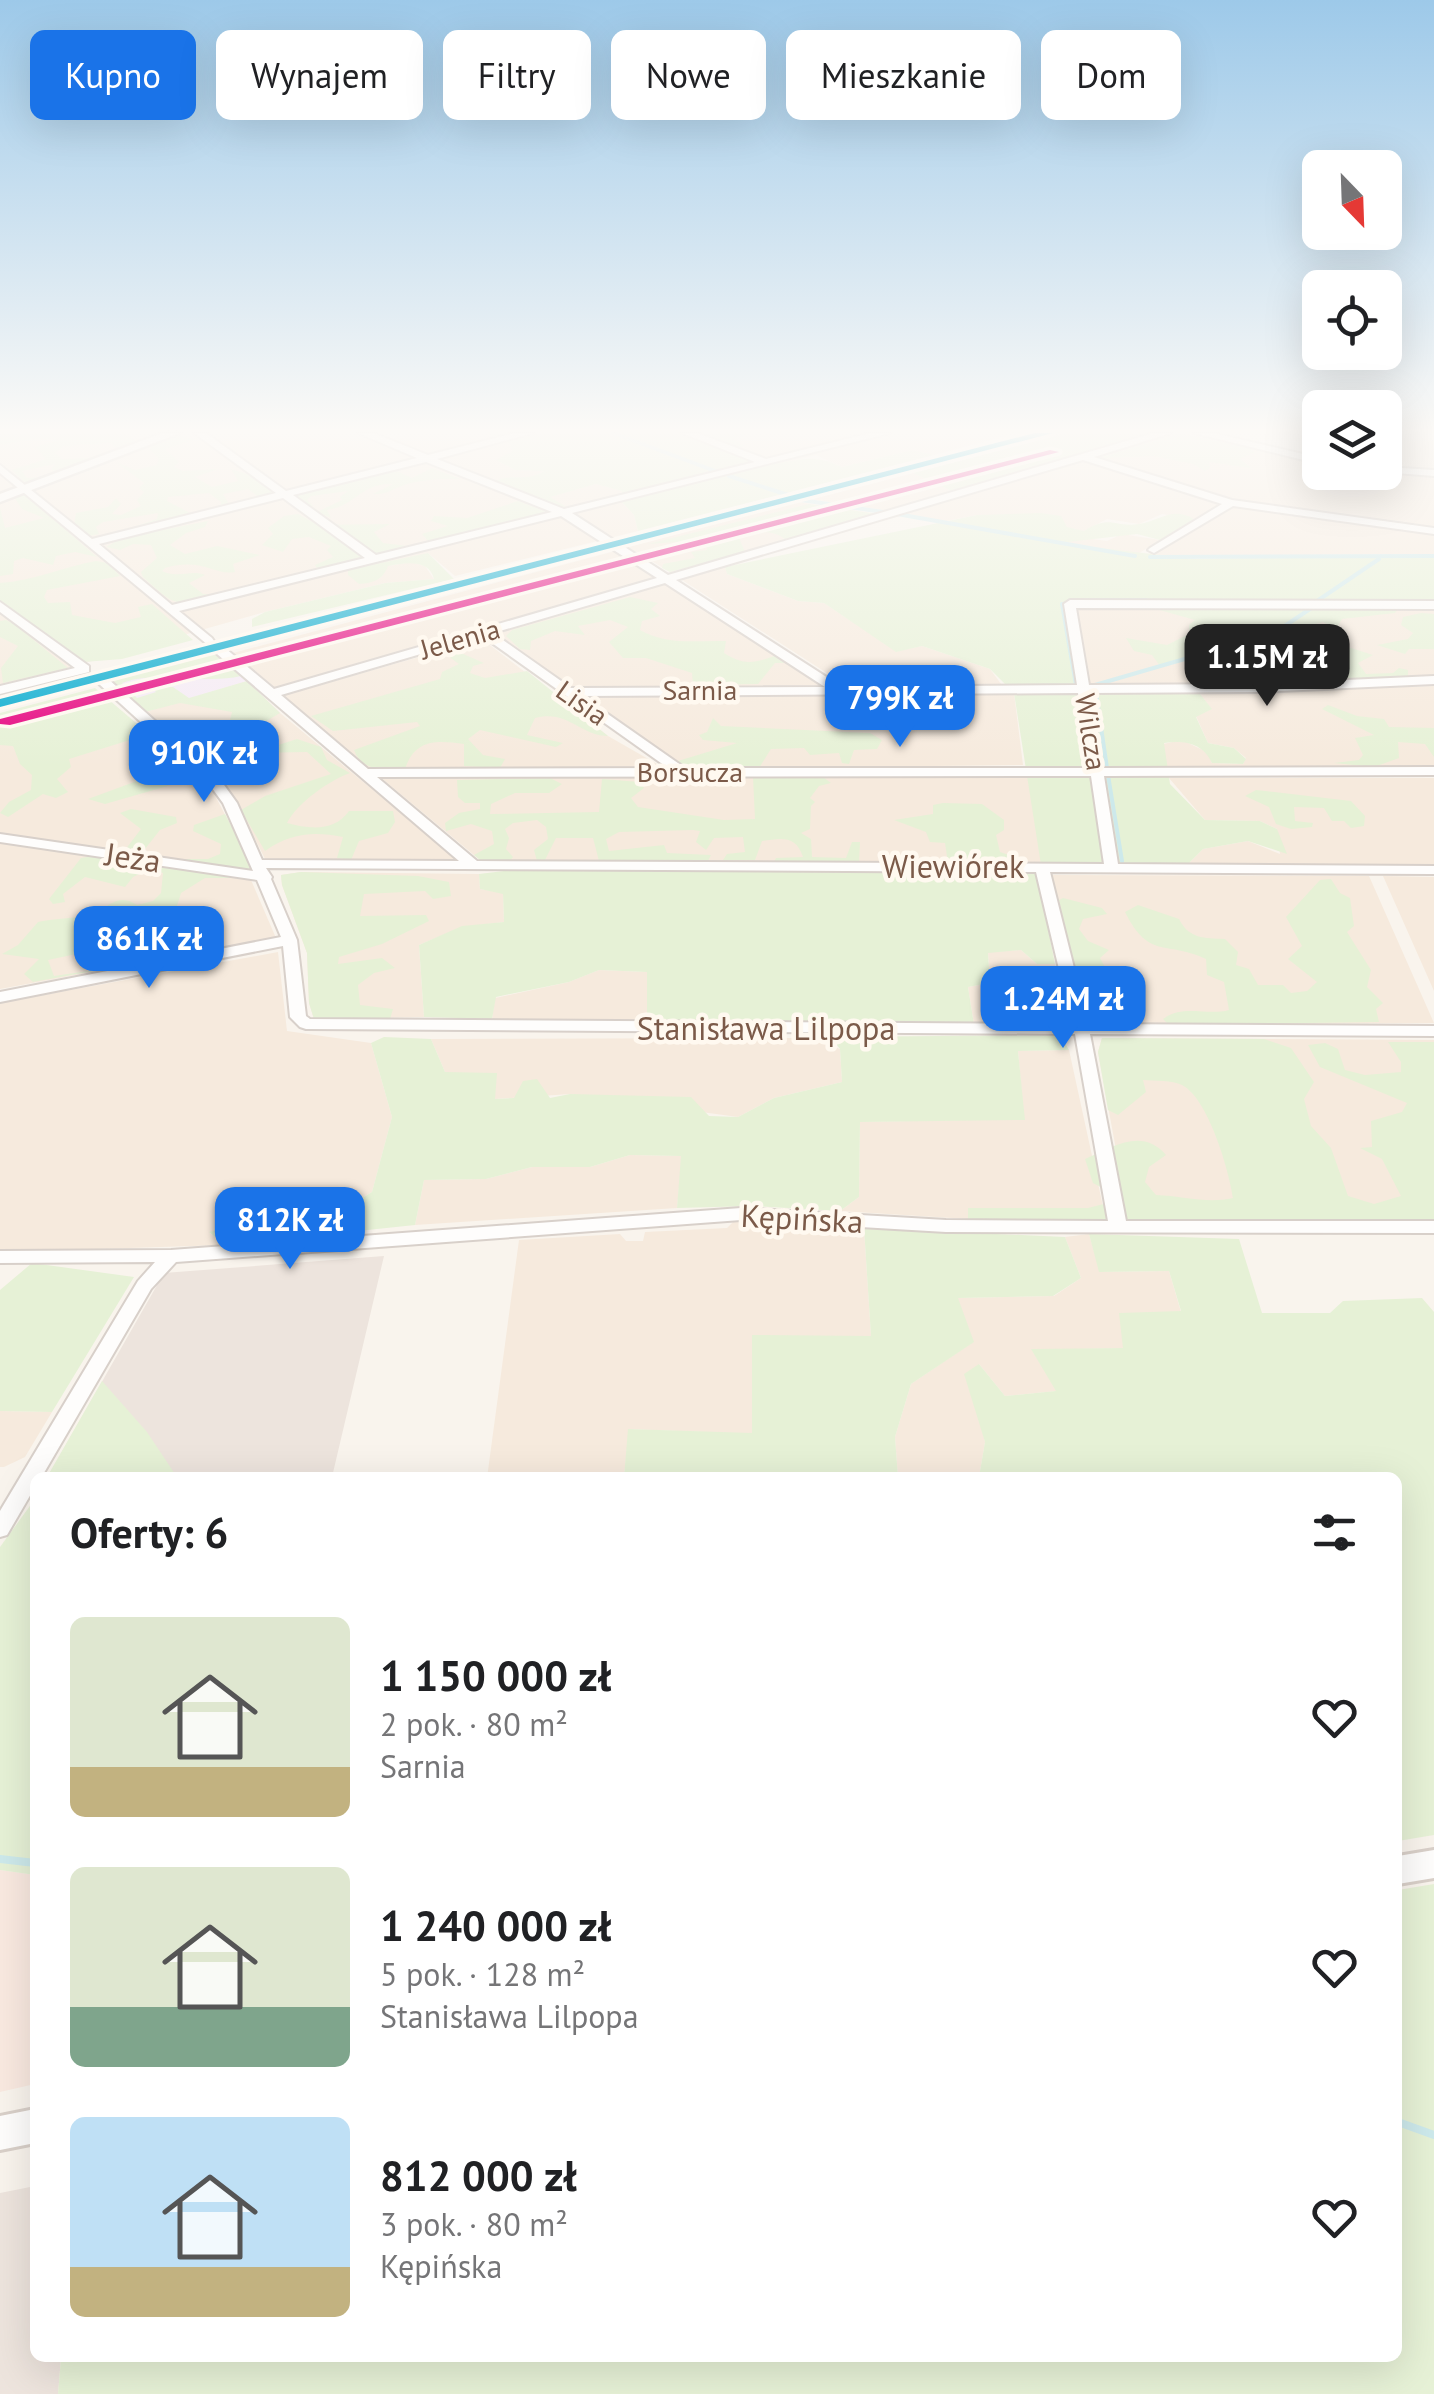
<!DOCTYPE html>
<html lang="pl">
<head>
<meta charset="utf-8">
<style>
	body { margin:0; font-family:"PT Sans",sans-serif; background:#f2f2f2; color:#202124; height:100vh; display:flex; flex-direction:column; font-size:38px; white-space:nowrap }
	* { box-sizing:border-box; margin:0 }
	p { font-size:32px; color:#757577 }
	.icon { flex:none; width:55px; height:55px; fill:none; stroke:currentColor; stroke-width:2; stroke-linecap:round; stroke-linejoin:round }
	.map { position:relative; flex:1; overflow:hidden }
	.drawer { position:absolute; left:30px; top:1472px; width:1372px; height:890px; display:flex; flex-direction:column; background:#fff; border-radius:15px; box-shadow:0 10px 40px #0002 }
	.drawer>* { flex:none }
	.guide { position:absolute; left:30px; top:30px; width:1375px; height:90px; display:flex; gap:20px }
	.needle { width:65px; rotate:157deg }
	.buttons { position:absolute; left:1302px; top:150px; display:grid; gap:20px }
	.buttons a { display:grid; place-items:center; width:100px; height:100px; border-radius:15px; background:#fff; box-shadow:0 10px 40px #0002; font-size:50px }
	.price { position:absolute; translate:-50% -85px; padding:0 22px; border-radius:20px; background:#1a73e8; color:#fff; font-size:32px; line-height:65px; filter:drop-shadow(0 2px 5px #0008) }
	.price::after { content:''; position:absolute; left:50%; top:60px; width:30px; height:22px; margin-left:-15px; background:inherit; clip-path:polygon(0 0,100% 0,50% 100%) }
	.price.selected { background:#222; color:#fff }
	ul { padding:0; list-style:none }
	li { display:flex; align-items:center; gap:30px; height:250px; padding:0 40px }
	li span { display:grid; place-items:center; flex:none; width:280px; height:200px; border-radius:15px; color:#555 }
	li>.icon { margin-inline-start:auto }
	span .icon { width:120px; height:120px; fill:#fffc; stroke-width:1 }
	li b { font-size:42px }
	h2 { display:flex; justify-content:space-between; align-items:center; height:120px; padding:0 40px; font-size:42px }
	.tag { padding:0 35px; border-radius:15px; background:#fff; box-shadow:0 10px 40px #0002; font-size:35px; line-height:90px }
	.tag.selected { background:#1a73e8; color:#fff }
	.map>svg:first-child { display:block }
</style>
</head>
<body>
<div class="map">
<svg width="1434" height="2394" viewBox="0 0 1434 2394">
	<rect width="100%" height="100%" fill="#f9f4ed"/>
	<!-- residential -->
	<path fill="#f6eadd" d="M0,433H389L382,436L388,439L412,433H487L510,444L514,452L498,461L515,470L544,471L529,479L509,477L549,497L596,484L623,491L621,501L634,515L638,531L455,576L428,553L388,566L411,562L425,566L434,579L385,583L265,612L0,687Z
		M679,433H1016L934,455L912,450L842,467L816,455L772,466Z
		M1177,433L1320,463V472L1434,476V527L1235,499L1093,456Z
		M1385,433H1425L1434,443V470L1385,465Z
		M1083,460L1223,503L1194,519L1162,514L1139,524L1107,519L1084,531L977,515L946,521L905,514Z
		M913,473L952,491L888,511L811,499Z
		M797,502L877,514L670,572L628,547Z
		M1233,505L1434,534V554L1146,556Z
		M1122,534L1160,540L1136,555L1056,543L1078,537L1107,541Z
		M619,550L661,578L277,689L233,653Z
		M725,567L727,574L798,601L824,603L896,651L922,646L990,669L1001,684L847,686L679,578Z
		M666,581L824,686L572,688L495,632Z
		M1075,606L1434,609V679L1089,686Z
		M482,639L608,736L664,768L368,767L282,696Z
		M247,681L280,713L461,863L266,861L236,801L145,712Z
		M1434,686V768H1167L1163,744L1182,740L1207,752L1212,763L1243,764L1246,758L1234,748L1208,743L1196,716L1211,709L1200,694Z
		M95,689L210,786L254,870L0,834V715Z
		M1014,693L1023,765L759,768L677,765L580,695Z
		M380,777H1091L1104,866L480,860Z
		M1169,778H1434V866H1186L1203,849L1248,841L1280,854L1277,829L1260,821L1205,820Z
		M0,842L251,880L276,938L0,989Z
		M301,872L479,874L480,889L503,893L504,922L462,927L419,945L424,1017L314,1019L309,1003L307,953L282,885L281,875Z
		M1051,875L1369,876L1434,1023L1091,1025Z
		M1383,876L1434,877V991Z
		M1021,950L1037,964H1055L1071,1026L974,1025L968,987L990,983L988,952Z
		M278,952L287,1031L371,1043L392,1117L372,1192L347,1207L309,1216L279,1212L210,1233L225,1245L0,1252V1003Z
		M599,970L647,972V1020L492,1019L495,998L569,982Z
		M807,1038L840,1049L842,1082L774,1098L738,1117L570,1094L495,1099L445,1072L431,1039Z
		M1102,1038L1434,1040V1221L1129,1220L1098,1052Z
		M1069,1050L1106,1220L968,1219L840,1211L859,1197L860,1122L1024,1119L1018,1051Z
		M630,1155L682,1156L677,1208L415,1225L424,1180L486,1179L532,1167H590Z
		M753,1220L755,1230H762L764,1221L864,1228L871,1336L752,1434L629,1429L624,1477L487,1478L519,1240L620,1234L626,1241H643L645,1232L727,1228L734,1221Z
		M1089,1234L1100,1272L1169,1271L1181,1312L1124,1348L1032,1350L1057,1391L1005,1396L979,1364L977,1407L985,1442L979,1477H898L895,1437L911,1384L973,1342L957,1298L1054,1296L1081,1278L1065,1237Z
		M0,1411L52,1412L25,1457L4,1467H0Z"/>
	<!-- commercial -->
	<path fill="#f9e9e0" d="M0,1870L35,1875V2084L0,2092Z"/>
	<!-- industrial -->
	<path fill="#ede4dd" d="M384,1256L332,1477L47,1478L164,1273Z
		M35,2186V2358H61L58,2394H0V2193Z"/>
	<!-- education -->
	<path fill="#f5ebf5" d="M215,653L247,681L145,712L111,680Z"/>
	<!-- green -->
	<path fill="#e6f1d6" d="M0,433H124L136,441L156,437L118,450L110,443L63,446L55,453L62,459L90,458L55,471L51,469L55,464L22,471L27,478L47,477L26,484L12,470L46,459L35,447L58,440C37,437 20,441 0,445Z
		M487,433H749L733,439L744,446L737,448C786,482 793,443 842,467L912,450L934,455L638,531L634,515L621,501L622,491L596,484L550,497L568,508L562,510L494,482C510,472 527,483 544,471L515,470L496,460L513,451L510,444Z
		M1065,433H1158L952,491L913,473Z
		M1180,433L1272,453L1249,449L1255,452L1240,459L1251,468L1209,462L1210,468L1205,471L1193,464L1154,456L1099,458Z
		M178,436L197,439L165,449L179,462L174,467L183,471L218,469L195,477L212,487L238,481L231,469L250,475L274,493L260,498L248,489L223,494L229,504L220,508L221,502L209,493L168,497L167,501L192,514L106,537L157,519L158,513L103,522L96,527L99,534L89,536L74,525L76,513L108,507L116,498L121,504L112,514L121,515L141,506L137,500L144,492L139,488L144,483L116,462L135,470L157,465L159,459L150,450L152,445Z
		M432,468L460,479C442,479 423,479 404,485C392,489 387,495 373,494L393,484C362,482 357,505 327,510L331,518L317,512L342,500L340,497L348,491L311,496L307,500L313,506H303L293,496L383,473L397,471L412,478Z
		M23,493L97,557L75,552L56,556L53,565L23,558L14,561L13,574L0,576V508L5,528L44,518L22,509L14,497Z
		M518,501L549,513L430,543L422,534L448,526L431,521L434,516L467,518Z
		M809,504L877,514L786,540C772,528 756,532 739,538L745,552L670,572L662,568L663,564L695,558L691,552L707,550L706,545L692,541L648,544Z
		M1041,513L1061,516L1067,527L1084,531C1111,514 1114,528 1139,524C1160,521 1172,506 1194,519L1160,540L1137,534L1059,543L1194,559L1434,554V603H1072L1082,690L1200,694L1212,709L1196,717L1208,743L1234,748L1246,759L1243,764L1212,763C1203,743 1184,740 1164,743L1170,784L1205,820L1260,821L1277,829L1287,854L1248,841L1203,849L1186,866L1041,865L1014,693L990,669L922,646L896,652L824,603L798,601L727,574L725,567L977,515Z
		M298,514L318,525L390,524L374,532L383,543L415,547L319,571L315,565L333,557L327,550L331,546L309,537L292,539L283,552L262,545L273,534L268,528L284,516Z
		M208,521L205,527L186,533L170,545L185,554L217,546L260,555L233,564L235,572C214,576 203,557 165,568L162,571C177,579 192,569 205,575L189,583L203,594L215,595C173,607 175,606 143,577L141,572L157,558L151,545L133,544L120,550L106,547L122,538Z
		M428,553L454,579L252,627V619L265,612L385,583L434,579C429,558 404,563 388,566C383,580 373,583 359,584L348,575V570Z
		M96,561L108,563L120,576L47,590L44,597L48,603L70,602L72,615L115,623L141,617L138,607L152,604L193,640L122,659L84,662L0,603V583C33,581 63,567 96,561Z
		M630,597L658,603L651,609L660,616L642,621L640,630C668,646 696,640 726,641L724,653C744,666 755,663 777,655L792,663H775L758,684L693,685L692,673L646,658H623L609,642L628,627L610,620L578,626L585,635L555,631L531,641L530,650L520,649L506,636L512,630Z
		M1168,606L1398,609L1395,613L1342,619L1336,629L1323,622L1313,625L1315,635C1294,648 1278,651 1253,651L1244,661L1223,654L1160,666L1152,655L1134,651L1126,638L1167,645L1189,634V625L1195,620L1156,609Z
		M1421,613L1434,614V649H1409L1405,654L1377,645L1408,639L1413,633L1401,625L1403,617Z
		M6,620L14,624L68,668L3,683L1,668L18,646L0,637V621Z
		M473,642L474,646L461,653L484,663L473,666L470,673L485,678L527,671L608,736C581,736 567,709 535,718L527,735L563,743L556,747L480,730L468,739L483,755L505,759L500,768L464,766V744C436,740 415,739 405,769C385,770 362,772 354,750L420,726L417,722L333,731L311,716L440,679L442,672L459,664L441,651Z
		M1348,647L1373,655L1358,663L1366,674L1393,673L1399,668L1408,670V675L1404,680L1301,683L1295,678L1294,663L1299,658L1335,655Z
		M215,653L241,676C203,685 161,669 122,683L137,698L156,692L147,683L173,687L189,698L247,681L280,713L263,723L251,720L229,724L232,712L180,703L145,712L111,680Z
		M95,688L149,734L69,759L71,767L57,779L68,792L56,798L43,794L8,817L0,813L9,802L31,790L32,775L20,764L13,746L0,745V713Z
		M1328,705L1357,716L1384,719L1389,727L1434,728V757L1425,744L1398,742L1399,758L1374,767L1334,763L1359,760L1363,755L1355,738L1374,735L1322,709Z
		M713,718L721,726L870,733L882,740L877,749L854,750L849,764L842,763L839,753L810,755L804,748L771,749L759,768L677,765L678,761L737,743L703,740L699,735L707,732Z
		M297,739L321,747L327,760L350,773C330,780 297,803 287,823C310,829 334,832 349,811H393L395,822L388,833L359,841L351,860L337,858L343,837C314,831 290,833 265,851L241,810L265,796L331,774L307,752L253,753Z
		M175,767L199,777L105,804L88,799Z
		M753,777H823L831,783L819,786L810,798L815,802L811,806L810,829L801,833L811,839L812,857L846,858L852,842H860L859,863L774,862L776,858L803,857C796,835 782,838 762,841L755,860H723L727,854L745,852L743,837L714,838L706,850L696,842L700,831L693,830L619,832L606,839L609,851L664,845L667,853L711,855L707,863L599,861L593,838H556L545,860L537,861L534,850L548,839L546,827L537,820L513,823L505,829L509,838L506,849L513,857L509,862L480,860L474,855L494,844L492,831L471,824L446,831L445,823L459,813L480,809V803H465L458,797L457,780L550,778L562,784L549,793H515L491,804L490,814L599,812L602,779L640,782L644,788L631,798L638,807L724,820L755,819Z
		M1256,790L1351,801L1365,816L1364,826L1351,828L1344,821H1332L1324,808L1294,807L1295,821L1313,823L1312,827L1291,829L1276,824L1269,807L1245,796Z
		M943,803L982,804L1004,820V830L996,835L1000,852L1021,859L1017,863H948L945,843L930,842L926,832L894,820L933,814V805Z
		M131,809L176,817L177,823L160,830L141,854L125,850L141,829L120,813Z
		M225,814L254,870L164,859H208L220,854L221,844L193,831L194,825Z
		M94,856L242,878H205L181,893C173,921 160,950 124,932L129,924L108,920L98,925L109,947L48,960L54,976L88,971L103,960L114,962L115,967L33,982L24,974L39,959L2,954L18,945L38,922C55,918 78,919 94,913C111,906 118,893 137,905L153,901L161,893L163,873L150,869L133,877L125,887L85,877L63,894L65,902L53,904L49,899L81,858Z
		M512,870L1037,872L1055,964H1037L1021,950L988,953L990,983L968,987L974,1025L647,1020V972L599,970L569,982L496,997L492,1019L424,1017L419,945L462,926L504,922L503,894L480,889L479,874Z
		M301,872L418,876L449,882L451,896L433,899L425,891L364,894L360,916L426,915L429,921L382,944L339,957L338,964L382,958L395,968L374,973L358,985L360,1005L393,1009L390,1019H314L309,1003L307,953L282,885L281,875Z
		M1331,879L1340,893L1350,898L1354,926L1347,932L1371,970L1367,987L1383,1003L1376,1009L1379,1022L1169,1025L1163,1019C1183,1004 1207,1016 1229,1010L1224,982L1207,975L1206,959C1165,940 1149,960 1125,912L1138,905L1179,919C1189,939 1204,938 1225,939L1238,952L1236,965L1249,969L1258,985H1283L1291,993L1307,991L1317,982L1288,959L1302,946L1286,917L1320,880Z
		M1063,898L1102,908L1107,914L1083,919L1079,929L1088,941L1109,950L1100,958L1110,976L1129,979L1110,995L1119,1012L1134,1018L1131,1022L1091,1025L1086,1019L1059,900Z
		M1060,1035L1069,1050L1018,1051L1025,1120L860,1122L859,1197L840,1211L753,1206L677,1208L681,1156L630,1155L590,1167H532L486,1179L424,1180L415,1225L225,1245L209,1232L280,1212L309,1216L347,1207L372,1192L392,1117L371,1043L384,1037L431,1039L445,1072L497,1073L495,1099L514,1098L523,1081L537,1079L550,1098L570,1094L691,1097L709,1116L738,1117L774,1098L842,1082L840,1049L831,1037Z
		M1102,1038L1264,1039L1291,1048L1314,1082L1304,1099L1311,1126L1331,1148L1348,1196L1374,1204L1401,1196L1382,1159L1360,1148L1372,1147L1371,1121L1402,1112L1407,1103L1320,1067L1308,1045L1325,1043L1338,1049L1345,1070L1365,1075L1401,1072V1062L1388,1042H1434V1222L968,1219V1208H1088L1123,1199L1093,1183L1085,1159C1113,1147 1142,1127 1166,1155L1149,1167L1145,1182L1156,1195C1184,1196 1207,1204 1233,1198C1229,1170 1208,1098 1182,1085C1172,1080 1155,1081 1143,1080L1146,1092L1118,1115L1108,1110L1098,1052Z
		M864,1228L1065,1237L1081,1278L1053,1296L958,1298L974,1342L911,1384L895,1437L898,1477H624L628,1429L752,1433V1335L871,1336Z
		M1089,1234L1239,1239L1262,1313H1330L1343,1301L1422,1298L1434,1312V1835L1398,1841V1478L979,1477L985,1442L964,1374L979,1364L1005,1396L1056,1391L1031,1349L1123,1348L1119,1313L1181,1311L1169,1271L1099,1272Z
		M32,1263L134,1277L52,1412L0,1411V1290Z
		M102,1381L147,1432L177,1477H47Z
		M35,1499V1875L0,1870V1547Z
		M1434,1884V2394H58L61,2358H1398V1890Z"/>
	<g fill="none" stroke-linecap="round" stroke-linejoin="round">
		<!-- stream-far1 -->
		<path stroke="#cde9eb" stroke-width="4" d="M613,433L718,472
			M729,476L788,495
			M801,500L883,512
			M897,514L1135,556
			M1150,557L1434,556
			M1082,600H1146
			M1317,601L1379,559
			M1062,604L1076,685
			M1095,685L1274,633L1313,607
			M1096,693L1107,768
			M1108,775L1122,861"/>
		<!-- stream -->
		<path stroke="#cde9eb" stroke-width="8" d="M0,1859L35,1863
			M1398,2122L1434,2135"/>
		<defs>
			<path id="minor" d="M194,433H206L286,491L417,458L358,433H373L428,455L515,433H533L437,459L564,509L755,462L682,433H697L766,459L871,433H890L572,513L668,575L1154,433H1171L1094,457L1232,500L1434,528V534L1233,506L1154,553L1148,550L1150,548L1222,504L1083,460L676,580L842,687L1077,685L1064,604L1070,600L1434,601V609L1076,608L1089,685L1259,684L1434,676V684L1259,692L1090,693L1103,768L1434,767V775L1104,776L1118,864L1434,866V874L1050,872L1088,1024L1434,1026V1036L1090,1034L1126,1221H1434V1233L946,1232L741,1220L176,1262L151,1289L41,1478H35V1487L7,1535L0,1537V1511L138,1281L155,1262L0,1263V1251L171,1250L741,1208L946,1220L1108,1221L1075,1034L306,1029L300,1027L290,1017L283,946L0,1002V992L281,937L257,880L0,842V834L253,871L223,803L209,784L99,684V678H107L219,778L237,803L262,860L459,861L217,654V648H225L274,689L657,578L561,516L179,611L212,638L214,641L208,645L0,473V465L92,539L276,493ZM426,462L552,512L376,555L293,495ZM283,498L365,558L172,605L99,544ZM665,583L825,687L571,688L493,633ZM482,636L668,768L368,769L281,695ZM1078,693L1089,768H685L582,696ZM1091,776L1104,864L477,861L377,777ZM266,868L1036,872L1072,1024L310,1019L306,1016L297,940L271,879L272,877Z
				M1194,433H1213L1320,458V464Z
				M1385,467L1434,470V476L1383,472H1385Z
				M0,602L89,666V672L0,694V686L75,668L0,612Z"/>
			<path id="tertiary" d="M163,433H180L0,502V494Z"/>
			<path id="secondary" d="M1434,1850V1878L1398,1884V1856Z
				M35,2109V2143L0,2150V2116Z"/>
		</defs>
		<!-- minor casing -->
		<use href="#minor" stroke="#d8d0ca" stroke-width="4"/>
		<!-- tertiary casing -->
		<use href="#tertiary" stroke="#d8d0ca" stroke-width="5"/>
		<!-- secondary casing -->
		<use href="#secondary" stroke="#d9d0c9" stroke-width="6"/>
		<!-- minor -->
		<use href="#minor" fill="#fefdfc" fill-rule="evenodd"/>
		<!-- tertiary -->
		<use href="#tertiary" fill="#fefdfc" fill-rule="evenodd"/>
		<!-- secondary -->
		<use href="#secondary" fill="#fefdfc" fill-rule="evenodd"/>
		<defs>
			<path id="rail-1" d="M1035,433H1053L0,707V699Z"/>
			<path id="rail-2" d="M1050,450L1059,452L10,725L0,724V719Z"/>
		</defs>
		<!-- rail-1 casing -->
		<use href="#rail-1" stroke="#fff9f0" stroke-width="7"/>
		<!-- rail-2 casing -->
		<use href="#rail-2" stroke="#fff9f0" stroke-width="7"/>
		<!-- rail-1 -->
		<use href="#rail-1" fill="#00a9ce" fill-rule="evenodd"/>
		<!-- rail-2 -->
		<use href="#rail-2" fill="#e5007d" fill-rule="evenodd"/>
	</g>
	<!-- sky -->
	<linearGradient id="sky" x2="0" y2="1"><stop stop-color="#9dc9e9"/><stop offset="0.56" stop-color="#fcfaf7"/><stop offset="1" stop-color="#fcfaf7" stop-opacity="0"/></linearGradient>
	<rect width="1434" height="768" fill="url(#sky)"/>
	<g text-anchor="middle" stroke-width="9" stroke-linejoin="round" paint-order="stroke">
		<!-- far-street labels -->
		<g font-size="28" fill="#7b5a49" stroke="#fff9f0">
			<text transform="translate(460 639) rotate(-16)" y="10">Jelenia</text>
			<text x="700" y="700">Sarnia</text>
			<text transform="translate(582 703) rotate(35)" y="10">Lisia</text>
			<text transform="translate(1091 732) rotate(81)" y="10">Wilcza</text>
			<text x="690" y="782">Borsucza</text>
		</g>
		<!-- street labels -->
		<g font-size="32" fill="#7b5a49" stroke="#fff9f0">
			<text transform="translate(133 858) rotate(8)" y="11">Jeża</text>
			<text x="953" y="878">Wiewiórek</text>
			<text x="766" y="1040">Stanisława Lilpopa</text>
			<text transform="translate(802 1219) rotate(3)" y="11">Kępińska</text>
		</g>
	</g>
</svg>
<div class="buttons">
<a><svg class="needle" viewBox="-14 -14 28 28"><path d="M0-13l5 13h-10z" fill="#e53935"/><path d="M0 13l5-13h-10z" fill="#757577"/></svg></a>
<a><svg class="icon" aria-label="locate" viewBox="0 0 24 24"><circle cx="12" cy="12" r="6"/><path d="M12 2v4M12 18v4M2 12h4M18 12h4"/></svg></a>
<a><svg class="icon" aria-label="layers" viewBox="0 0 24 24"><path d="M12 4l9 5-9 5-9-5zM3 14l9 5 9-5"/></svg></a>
</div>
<b class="price selected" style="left:1267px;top:709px">1.15M zł</b>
<b class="price" style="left:900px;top:750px">799K zł</b>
<b class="price" style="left:204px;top:805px">910K zł</b>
<b class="price" style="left:149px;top:991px">861K zł</b>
<b class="price" style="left:1063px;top:1051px">1.24M zł</b>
<b class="price" style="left:290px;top:1272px">812K zł</b>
<div class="guide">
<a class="tag selected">Kupno</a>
<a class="tag">Wynajem</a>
<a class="tag">Filtry</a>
<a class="tag">Nowe</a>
<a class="tag">Mieszkanie</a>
<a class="tag">Dom</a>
</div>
<section class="drawer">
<h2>Oferty: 6<svg class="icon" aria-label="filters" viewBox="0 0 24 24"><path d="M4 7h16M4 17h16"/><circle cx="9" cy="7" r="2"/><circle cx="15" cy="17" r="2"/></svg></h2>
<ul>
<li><span style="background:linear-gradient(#dfe7d0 75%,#c2b280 0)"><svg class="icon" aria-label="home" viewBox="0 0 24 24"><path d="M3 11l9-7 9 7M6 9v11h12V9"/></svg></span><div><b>1 150 000 zł</b><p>2 pok. · 80 m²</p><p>Sarnia</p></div><svg class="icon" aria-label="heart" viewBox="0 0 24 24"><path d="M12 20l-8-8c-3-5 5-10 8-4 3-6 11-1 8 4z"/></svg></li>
<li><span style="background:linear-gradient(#dfe7d0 70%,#7fa58c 0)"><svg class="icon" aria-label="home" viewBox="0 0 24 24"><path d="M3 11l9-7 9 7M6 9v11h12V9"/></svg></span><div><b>1 240 000 zł</b><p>5 pok. · 128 m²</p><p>Stanisława Lilpopa</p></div><svg class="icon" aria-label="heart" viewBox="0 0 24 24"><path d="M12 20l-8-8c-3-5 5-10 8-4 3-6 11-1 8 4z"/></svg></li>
<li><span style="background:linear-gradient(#bfe0f5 75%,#c2b280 0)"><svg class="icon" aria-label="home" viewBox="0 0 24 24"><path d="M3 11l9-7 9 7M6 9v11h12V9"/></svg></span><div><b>812 000 zł</b><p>3 pok. · 80 m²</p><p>Kępińska</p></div><svg class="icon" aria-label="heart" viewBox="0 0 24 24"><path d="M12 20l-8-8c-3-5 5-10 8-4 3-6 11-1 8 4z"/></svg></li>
</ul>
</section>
</div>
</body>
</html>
